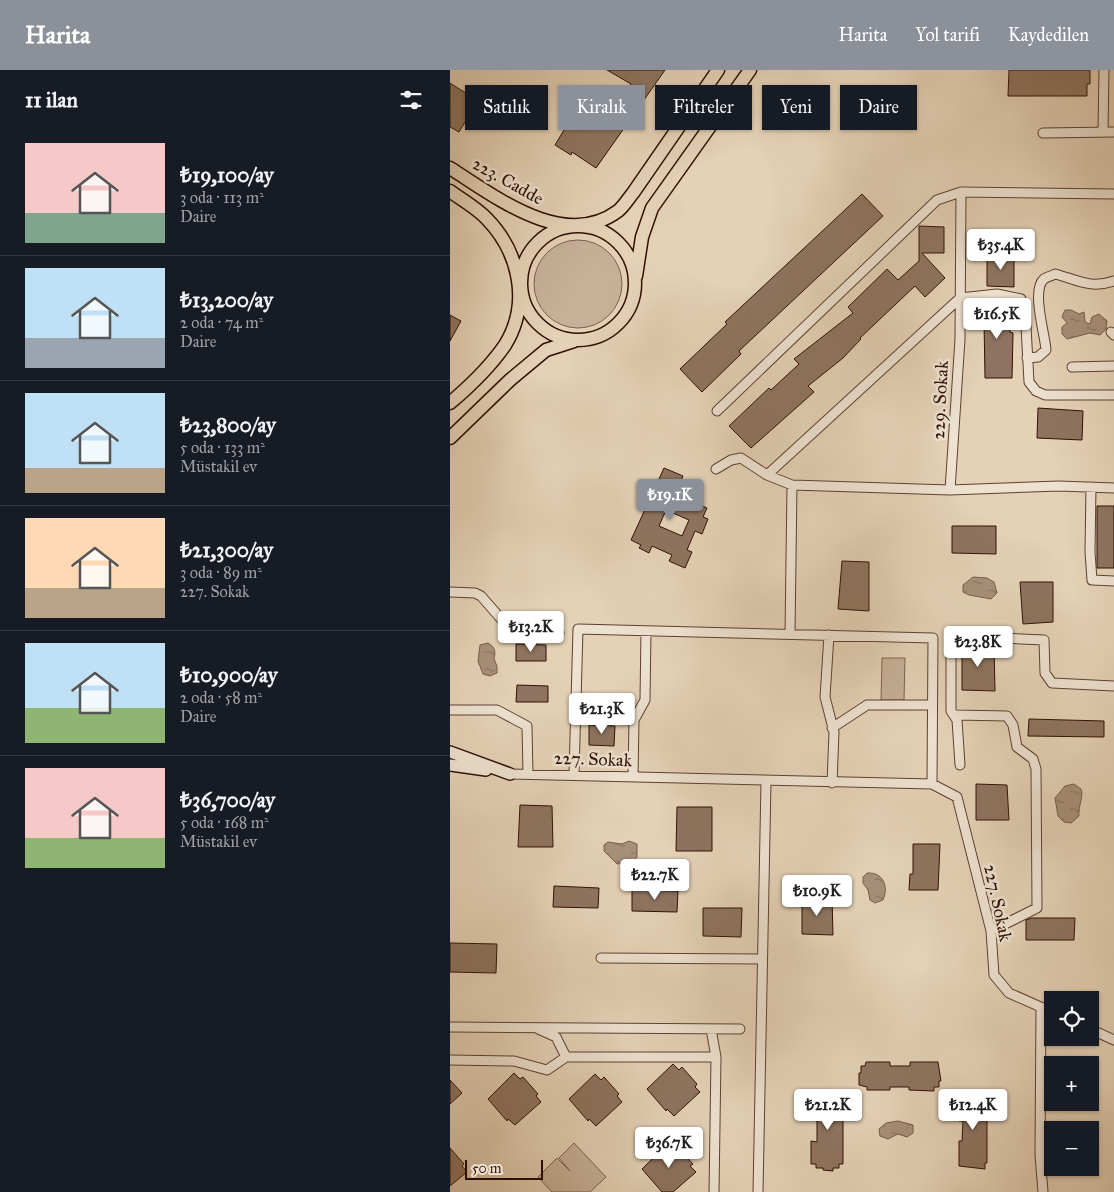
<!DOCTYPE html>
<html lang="tr">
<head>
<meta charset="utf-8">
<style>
	body { margin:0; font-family:"IM FELL Great Primer",serif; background:#242831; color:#f1f3f6; height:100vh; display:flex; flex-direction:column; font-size:19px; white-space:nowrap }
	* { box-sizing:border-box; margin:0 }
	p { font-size:16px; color:#9ea1a6 }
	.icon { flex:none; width:28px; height:28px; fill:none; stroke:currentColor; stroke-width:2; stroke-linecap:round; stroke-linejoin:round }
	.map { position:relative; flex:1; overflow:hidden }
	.drawer { display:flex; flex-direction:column; background:#171b24; width:450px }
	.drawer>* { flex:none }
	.top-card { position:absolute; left:15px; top:15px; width:475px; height:45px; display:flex; gap:10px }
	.buttons { position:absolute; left:594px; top:921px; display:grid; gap:10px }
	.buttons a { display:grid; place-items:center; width:55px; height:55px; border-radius:0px; background:#171b24; box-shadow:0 1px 4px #0004; font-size:25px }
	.scale { position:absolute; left:15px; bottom:12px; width:78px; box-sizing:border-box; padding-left:5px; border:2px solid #311003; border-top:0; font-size:14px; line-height:18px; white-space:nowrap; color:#311003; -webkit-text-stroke:4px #ede1d0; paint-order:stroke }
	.price { position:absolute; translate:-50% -42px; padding:0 11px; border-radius:5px; background:#fff; color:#222; font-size:16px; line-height:32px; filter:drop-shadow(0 1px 2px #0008) }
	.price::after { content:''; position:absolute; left:50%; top:30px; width:15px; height:11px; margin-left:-8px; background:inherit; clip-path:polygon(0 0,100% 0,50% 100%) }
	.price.current { background:#8c9099; color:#fff }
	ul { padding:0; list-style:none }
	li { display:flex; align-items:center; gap:15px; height:125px; padding:0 25px }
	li+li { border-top:1px solid #363941 }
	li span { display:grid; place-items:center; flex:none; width:140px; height:100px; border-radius:0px; color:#555 }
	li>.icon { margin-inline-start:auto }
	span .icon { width:60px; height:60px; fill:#fffc; stroke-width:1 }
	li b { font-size:21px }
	h2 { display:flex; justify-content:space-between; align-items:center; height:60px; padding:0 25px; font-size:21px }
	.tag { padding:0 18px; border-radius:0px; background:#171b24; box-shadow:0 1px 4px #0004; font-size:18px; line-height:45px }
	.tag.current { background:#8c9099; color:#fff }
	header { display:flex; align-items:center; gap:30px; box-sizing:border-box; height:70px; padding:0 25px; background:#8c9099; color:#fff }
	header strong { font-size:24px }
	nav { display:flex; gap:28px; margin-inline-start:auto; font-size:18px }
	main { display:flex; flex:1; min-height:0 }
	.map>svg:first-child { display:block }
</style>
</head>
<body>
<header>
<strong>Harita</strong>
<nav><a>Harita</a><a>Yol tarifi</a><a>Kaydedilen</a></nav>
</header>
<main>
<section class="drawer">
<h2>11 ilan<svg class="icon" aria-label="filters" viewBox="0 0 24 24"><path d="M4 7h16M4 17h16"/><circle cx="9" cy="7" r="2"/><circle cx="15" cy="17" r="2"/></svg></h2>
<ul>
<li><span style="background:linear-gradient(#f6c9c9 70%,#7fa58c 0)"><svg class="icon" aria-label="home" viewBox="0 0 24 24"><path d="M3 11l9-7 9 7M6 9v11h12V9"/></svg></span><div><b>₺19,100/ay</b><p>3 oda · 113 m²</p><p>Daire</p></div></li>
<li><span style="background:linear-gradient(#bfe0f5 70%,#9aa5b1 0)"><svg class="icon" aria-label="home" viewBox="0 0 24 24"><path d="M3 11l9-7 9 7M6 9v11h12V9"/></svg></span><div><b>₺13,200/ay</b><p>2 oda · 74 m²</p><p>Daire</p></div></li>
<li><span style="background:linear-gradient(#bfe0f5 75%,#b9a48a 0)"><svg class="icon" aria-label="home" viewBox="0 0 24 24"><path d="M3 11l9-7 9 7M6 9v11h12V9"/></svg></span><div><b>₺23,800/ay</b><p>5 oda · 133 m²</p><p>Müstakil ev</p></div></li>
<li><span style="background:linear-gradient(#ffd9b3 70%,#b9a48a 0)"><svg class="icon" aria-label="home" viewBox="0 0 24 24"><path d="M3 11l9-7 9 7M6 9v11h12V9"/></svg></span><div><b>₺21,300/ay</b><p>3 oda · 89 m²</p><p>227. Sokak</p></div></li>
<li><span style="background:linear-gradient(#bfe0f5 65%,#8fb573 0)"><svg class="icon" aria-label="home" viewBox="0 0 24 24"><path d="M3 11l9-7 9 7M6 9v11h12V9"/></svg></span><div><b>₺10,900/ay</b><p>2 oda · 58 m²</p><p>Daire</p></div></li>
<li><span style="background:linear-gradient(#f6c9c9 70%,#8fb573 0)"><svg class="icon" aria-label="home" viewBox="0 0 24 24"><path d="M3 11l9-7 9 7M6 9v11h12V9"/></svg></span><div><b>₺36,700/ay</b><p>5 oda · 168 m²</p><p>Müstakil ev</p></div></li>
</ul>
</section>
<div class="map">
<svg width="664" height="1122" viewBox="0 0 664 1122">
	<defs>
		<pattern id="water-ripples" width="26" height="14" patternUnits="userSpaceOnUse" patternTransform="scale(1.25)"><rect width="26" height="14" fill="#a78f79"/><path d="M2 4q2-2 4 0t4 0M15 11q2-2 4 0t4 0" fill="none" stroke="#897361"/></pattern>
	</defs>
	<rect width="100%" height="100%" fill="#e4d1b6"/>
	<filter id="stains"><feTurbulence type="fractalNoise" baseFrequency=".004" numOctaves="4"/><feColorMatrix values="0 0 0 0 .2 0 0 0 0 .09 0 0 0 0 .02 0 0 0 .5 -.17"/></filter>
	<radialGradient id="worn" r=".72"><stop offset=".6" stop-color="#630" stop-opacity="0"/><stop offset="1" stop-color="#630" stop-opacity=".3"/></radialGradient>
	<!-- grass -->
	<path fill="#c6b098" stroke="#7c604e" d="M84 214a44 44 0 1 1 88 0a44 44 0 1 1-88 0Z
		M432,588H455L454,630H431Z
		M124,1073L156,1107L140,1122H102L88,1107L107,1088L120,1101L109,1088Z"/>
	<!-- water -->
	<path fill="url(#water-ripples)" stroke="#785c4a" d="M615,240H621L629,244L634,242L635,252L640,254L642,247L649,244L657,251L656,259L650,265L640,263L617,269L612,264V257L617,253L612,247Z
		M523,507L537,508L544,512L547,523L541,529L519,525L513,522V515Z
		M38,573C45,577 46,582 44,589L47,596V603L40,606L33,604L28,591L30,575Z
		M624,714L631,719C634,727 628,736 629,746L621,753L614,752L608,746L605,728L615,716Z
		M179,771L187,774V787L183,792L167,794L154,781V775L158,772L172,774Z
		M417,803C433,802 439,816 433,830L425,833L420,830L418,820L413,813V807Z
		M448,1051L463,1055V1063L457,1067L448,1064L438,1069L430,1066L429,1059L436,1053Z"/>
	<!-- building -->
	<path fill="#8e7460" stroke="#311003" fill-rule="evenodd" d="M157,0H215L146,98L122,82L121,85L105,75L129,35L155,51L181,14Z
		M559,0H640V14H637V26H558Z
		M0,13L39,38L26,59L15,52L9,62L0,57Z
		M412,124L433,146L289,281L291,284L252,322L230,299L277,254L275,252Z
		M469,156L494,157V183H472L495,208L475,227L465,216L410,268L411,269L393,288L358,316L364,322L301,378L279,356L319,318L321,320L349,294L344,289L403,243L398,237L437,199L448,210L469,191Z
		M537,186H564V217L537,216Z
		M527,233H560V262L563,263L562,308H535L534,251H530Z
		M0,245L11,251L0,271Z
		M588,338L633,341L632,370L587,368Z
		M214,398L233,406L225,424L257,438L253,447L258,449L252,464L245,461L237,480L242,482L235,498L219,491L222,485L202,476L199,483L189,478L191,475L181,470ZM216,440L239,450L232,466L209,456Z
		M647,436H664V498H647Z
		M502,456H546V484L502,483Z
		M392,491L419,492V541L388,539Z
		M570,512H603V552L573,554Z
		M66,574L96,575V591H66Z
		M514,575L544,576L545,621L512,620V576Z
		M67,615L98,616V632H66Z
		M579,649L654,651V667L578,666Z
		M139,655L165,656L164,676L139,675Z
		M526,714L557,715L559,750H526Z
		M70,735L102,736L103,777H68Z
		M227,737H262V781H226Z
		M463,774H490L488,820H459L460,804H463Z
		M104,816L149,818L148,838L103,837Z
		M182,820L228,821L227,842L182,841Z
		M382,828L383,865L352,864V829Z
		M253,838H292L291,867L253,866Z
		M582,848H625L624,870H576V850Z
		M0,873L47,874L46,903L0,902Z
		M416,992H440V996H460V992H488L491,1011H489V1017H484V1021L459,1020V1017H440V1020H417V1017L409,1015V1003H411V996H415Z
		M223,994L229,1000L232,997L247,1014L245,1017L250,1022L224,1046L217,1039L216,1041L197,1019Z
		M64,1003L70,1009L73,1007L88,1024L86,1026L91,1032L65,1055L58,1049L57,1051L38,1029Z
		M145,1004L151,1010L154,1007L169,1024L167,1026L172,1032L146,1056L139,1049L138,1051L119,1029Z
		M0,1010L12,1023L0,1034Z
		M373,1021L389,1023V1029H393V1094H389V1098H383V1101L373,1100V1098H366V1094H361V1071L367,1072V1051L362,1050V1028L367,1029V1023H373Z
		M513,1023H534V1028H537V1093H535V1099L509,1096V1071H512L513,1051H509V1027H513Z
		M219,1073L224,1079L227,1077L243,1094L240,1096L246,1102L223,1122H212L192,1099Z
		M0,1078L14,1094L12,1096L17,1102L0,1116Z"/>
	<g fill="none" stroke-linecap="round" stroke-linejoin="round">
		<defs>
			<path id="street" d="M653,62L654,0
				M593,63L664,62
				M661,262L664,265
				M577,288L588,287L596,280C595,264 581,220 594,209C596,207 602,206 605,204C628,210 640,219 664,211
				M622,297L664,296
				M267,341L487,130L511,122L664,124
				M266,399L281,390L291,388L317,405L342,415L500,420L609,416L664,418
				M317,405L510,228L547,224L571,229L576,256L579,312L586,321L595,325H664
				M641,417L640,482L642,510L664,511
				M500,420L510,269L511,122
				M0,522L25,523L31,526L59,558L67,563H109
				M340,564L342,415
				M379,565L375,627L384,662L382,713
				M0,640H47L77,656L78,704
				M506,645L557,646L563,655L567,677L583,689L586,699L587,838L541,861
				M125,648L184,650
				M382,658L417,635H482
				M510,695L507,650L501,641V584L506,573L514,568L528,567L594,570L595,603L602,613L664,616
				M60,704L482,714L507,727L541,861L544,905L559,923L602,942
				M124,704L128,559L483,568L482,714
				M183,707L184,650L195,630L196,561
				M151,888L312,889
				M591,937L590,1085L593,1122
				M0,957L290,959
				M88,959L106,967L116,987
				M261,959L266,987
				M640,959L664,970
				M0,990L64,991L97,1000L116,987H266L264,1122
				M308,1122L316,712"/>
			<path id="secondary" d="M0,682L60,704
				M0,695L36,700"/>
			<path id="primary" d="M0,98C46,127 114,181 168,141C174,136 178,129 183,123L268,0
				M0,121C12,130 27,138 37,149C69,182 81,233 55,275C40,297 20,316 0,333
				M71 213a57 57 0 1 1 114 0a57 57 0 1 1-114 0Z
				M186,206L192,167L202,138L300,0
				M0,368L60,310L96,280L124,271"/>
		</defs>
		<!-- street casing -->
		<use href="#street" stroke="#5e4030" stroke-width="11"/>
		<!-- secondary casing -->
		<use href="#secondary" stroke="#311003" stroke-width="14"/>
		<!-- primary casing -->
		<use href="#primary" stroke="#311003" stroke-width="15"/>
		<!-- street -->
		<use href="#street" stroke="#ede1d0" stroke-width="9"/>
		<!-- secondary -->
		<use href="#secondary" stroke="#ede1d0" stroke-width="11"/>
		<!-- primary -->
		<use href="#primary" stroke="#e4d1b6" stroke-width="12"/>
	</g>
	<g text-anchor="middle" stroke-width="5" stroke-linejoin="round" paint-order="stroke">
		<!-- street labels -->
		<g font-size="18" fill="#311003" stroke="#ede1d0">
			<text transform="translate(58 111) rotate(29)" y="6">223. Cadde</text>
			<text transform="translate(490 330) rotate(-87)" y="6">229. Sokak</text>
			<text transform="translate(143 689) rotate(2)" y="6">227. Sokak</text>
			<text transform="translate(548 833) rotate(78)" y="6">227. Sokak</text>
		</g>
	</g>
	<rect width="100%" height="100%" filter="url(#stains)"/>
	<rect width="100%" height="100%" fill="url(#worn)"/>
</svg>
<div class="buttons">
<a><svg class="icon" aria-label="locate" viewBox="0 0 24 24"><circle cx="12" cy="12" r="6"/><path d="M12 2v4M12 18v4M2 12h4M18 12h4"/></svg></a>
<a>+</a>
<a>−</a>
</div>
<div class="scale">50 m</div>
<b class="price" style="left:551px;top:201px">₺35.4K</b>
<b class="price" style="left:547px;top:270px">₺16.5K</b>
<b class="price current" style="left:220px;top:451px">₺19.1K</b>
<b class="price" style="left:81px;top:583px">₺13.2K</b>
<b class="price" style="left:528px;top:598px">₺23.8K</b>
<b class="price" style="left:152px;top:665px">₺21.3K</b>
<b class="price" style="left:205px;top:831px">₺22.7K</b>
<b class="price" style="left:367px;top:847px">₺10.9K</b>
<b class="price" style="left:378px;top:1061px">₺21.2K</b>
<b class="price" style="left:523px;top:1061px">₺12.4K</b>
<b class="price" style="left:219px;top:1099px">₺36.7K</b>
<div class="top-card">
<a class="tag">Satılık</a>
<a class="tag current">Kiralık</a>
<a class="tag">Filtreler</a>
<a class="tag">Yeni</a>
<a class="tag">Daire</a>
</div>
</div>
</main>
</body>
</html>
